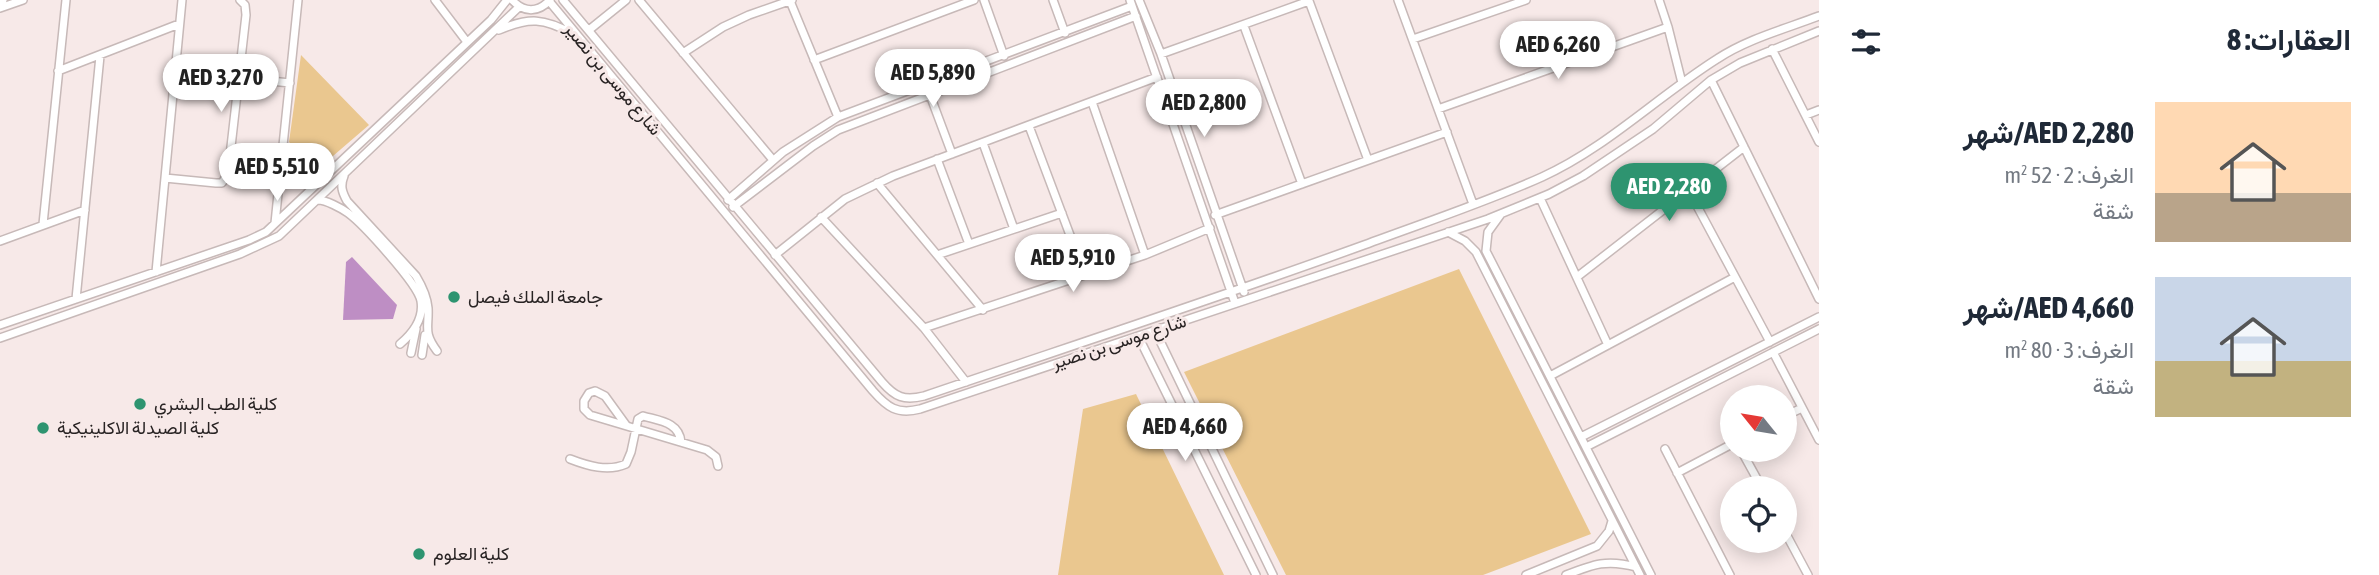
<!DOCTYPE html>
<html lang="ar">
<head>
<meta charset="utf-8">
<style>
	body { margin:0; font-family:"Asap Condensed",Vazirmatn,sans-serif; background:#f2f2f3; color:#1f2937; direction:rtl; height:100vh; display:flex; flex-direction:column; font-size:26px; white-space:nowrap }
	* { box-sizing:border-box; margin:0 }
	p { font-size:23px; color:#747a83 }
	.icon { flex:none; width:38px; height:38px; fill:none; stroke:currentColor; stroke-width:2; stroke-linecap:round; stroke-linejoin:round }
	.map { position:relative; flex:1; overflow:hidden; direction:ltr }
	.sheet { display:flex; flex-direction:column; background:#fff; width:560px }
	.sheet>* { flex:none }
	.needle { width:46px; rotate:300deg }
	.tools { position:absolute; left:1720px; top:385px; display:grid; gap:14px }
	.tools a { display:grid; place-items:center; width:77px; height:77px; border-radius:50%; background:#fff; box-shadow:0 4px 18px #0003; font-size:35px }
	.price { position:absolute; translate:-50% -60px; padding:0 16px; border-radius:24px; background:#fff; color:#222; font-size:23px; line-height:46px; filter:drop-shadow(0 2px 4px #0008) }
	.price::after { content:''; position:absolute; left:50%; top:42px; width:21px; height:16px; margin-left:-10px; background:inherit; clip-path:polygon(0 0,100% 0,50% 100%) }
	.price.selected { background:#2e9470; color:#fff }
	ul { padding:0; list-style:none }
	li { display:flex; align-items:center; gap:21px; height:175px; padding:0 28px }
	li span { display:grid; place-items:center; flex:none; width:196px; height:140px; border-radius:0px; color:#555 }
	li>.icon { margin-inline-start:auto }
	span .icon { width:84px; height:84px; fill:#fffc; stroke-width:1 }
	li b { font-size:30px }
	h2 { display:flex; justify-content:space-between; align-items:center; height:84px; padding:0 28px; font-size:30px }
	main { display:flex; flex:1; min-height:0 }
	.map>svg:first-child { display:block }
</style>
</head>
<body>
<main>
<section class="sheet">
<h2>العقارات: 8<svg class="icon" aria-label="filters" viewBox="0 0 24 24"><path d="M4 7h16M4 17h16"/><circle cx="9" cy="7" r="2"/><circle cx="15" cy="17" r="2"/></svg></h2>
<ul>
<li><span style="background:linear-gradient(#ffd9b3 65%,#b9a48a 0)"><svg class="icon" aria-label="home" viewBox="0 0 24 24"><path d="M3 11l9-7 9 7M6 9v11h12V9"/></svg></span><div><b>AED 2,280/شهر</b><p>الغرف: 2 · 52 m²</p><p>شقة</p></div></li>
<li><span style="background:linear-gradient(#c9d6e8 60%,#c2b280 0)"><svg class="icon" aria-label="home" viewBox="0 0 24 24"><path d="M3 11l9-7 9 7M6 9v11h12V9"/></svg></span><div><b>AED 4,660/شهر</b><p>الغرف: 3 · 80 m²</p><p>شقة</p></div></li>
</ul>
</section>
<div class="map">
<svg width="1819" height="575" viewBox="0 0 1819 575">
	<rect width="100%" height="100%" fill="#f7e9e8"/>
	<!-- green -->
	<path fill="#eac78f" d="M301,55L369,125L326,162L306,159L289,142Z
		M1459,269L1591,534L1483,575H1286L1184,372Z
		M1136,394L1224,575H1058L1083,409Z"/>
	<!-- water -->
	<path fill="#be8ec4" d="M352,257L397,305L393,319L343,320L346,262Z"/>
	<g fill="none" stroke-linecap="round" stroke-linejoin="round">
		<defs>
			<path id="minor" d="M435,0L467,42
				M512,0C524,13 538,13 550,0
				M563,0L882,382C895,397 904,401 924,396C1071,346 1218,298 1364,245C1423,223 1484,203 1542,177C1606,148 1657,97 1717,59C1747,39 1785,29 1819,16
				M639,0L773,160
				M984,0L1004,56
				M1053,0L1065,33
				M1130,0L1235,303
				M1139,0L1161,54L1244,292
				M1398,0L1473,204
				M1659,0L1668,27L1682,83
				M0,1L3,0
				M549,1L873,391C887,407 897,415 920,409L1488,219L1549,194L1583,176L1653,129L1711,80L1740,63L1819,31
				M790,1L838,117
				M0,8L23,0
				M1244,26L1302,184
				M499,30C529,17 544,18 573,34
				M589,30L626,0
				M1413,39L1526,0
				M1772,49L1819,142
				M683,53L723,27L749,15L792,0
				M1161,54L1309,1L1368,160
				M814,60L974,0
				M58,71L179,24
				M174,71L290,83
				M1711,80L1819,299
				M930,95L952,154
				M1092,102L1145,255
				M1438,109L1668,27
				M1806,115L1819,110
				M1029,126L1085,275
				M983,143L1014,229
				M937,159L969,244
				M344,176C340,186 342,192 347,201L416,276C422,286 427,296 428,308C429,328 423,332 437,351
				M165,178L216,183H222L228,173L246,15L245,5L240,0
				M877,183L983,310
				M1689,191L1770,342
				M1540,198L1608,345
				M318,200C326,200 341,208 348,213C363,224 418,284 421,301C424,319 413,333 400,344
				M728,200L783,152L838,117L1132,6
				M733,207L813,146L838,130L1136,16
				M1501,214L1488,232L1486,251L1651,575
				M1215,215L1447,132
				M821,217L924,328L966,382
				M275,223L298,0
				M43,224L66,0
				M1448,232L1465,241L1476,252L1640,575
				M0,241L85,210
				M775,255L845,199L893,176L1157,77
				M937,255L1062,213
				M156,272L182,0
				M1577,277L1744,147
				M76,299L100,56
				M0,325L249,240L266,232L491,20L507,0
				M924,328L1145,255L1210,228
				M1161,328V343L1273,575
				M1136,337L1142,344L1256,575
				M0,338L240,254L279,236L519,7
				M1773,352L1819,440
				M411,353L416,329
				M422,355L425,335
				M1550,376L1735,277
				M1785,416L1802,408
				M626,425L605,396L595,391L589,393L584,401V409L590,415L707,450L716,457L718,466
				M1581,437L1819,317
				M1586,447L1819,329
				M1665,449L1730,575
				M1741,450L1762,488
				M570,459C588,466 608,472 626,464L631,452L638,419L643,416C660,421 679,422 681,442
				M1677,473L1732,444
				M1785,532L1808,575
				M1526,575L1597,546L1609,531L1612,521
				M1566,575C1594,564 1607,559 1636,567"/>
		</defs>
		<!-- minor casing -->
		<use href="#minor" stroke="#c7b9b8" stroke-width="10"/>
		<!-- minor -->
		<use href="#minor" stroke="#fff" stroke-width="7"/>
	</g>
	<!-- markers -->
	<g fill="#2e9470" stroke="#f7e9e8" stroke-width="2.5">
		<circle cx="454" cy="297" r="7"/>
		<circle cx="140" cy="404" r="7"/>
		<circle cx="43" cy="428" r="7"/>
		<circle cx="419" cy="554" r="7"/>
	</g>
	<g text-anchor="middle" stroke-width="6" stroke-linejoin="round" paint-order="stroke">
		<!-- street labels -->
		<g font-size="18" fill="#282323" stroke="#f7e9e8">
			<text transform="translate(613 79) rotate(50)" y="6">شارع موسى بن نصير</text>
			<text transform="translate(1119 342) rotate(-18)" y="6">شارع موسى بن نصير</text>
		</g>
		<!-- poi labels -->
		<g font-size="18" fill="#282323" stroke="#f7e9e8" text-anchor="start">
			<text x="468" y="303">جامعة الملك فيصل</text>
			<text x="154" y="410">كلية الطب البشري</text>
			<text x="57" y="434">كلية الصيدلة الاكلينيكية</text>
			<text x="433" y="560">كلية العلوم</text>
		</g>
	</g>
</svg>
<div class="tools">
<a><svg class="needle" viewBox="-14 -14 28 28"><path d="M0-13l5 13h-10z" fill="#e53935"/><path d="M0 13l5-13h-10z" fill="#747a83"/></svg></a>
<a><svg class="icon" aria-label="locate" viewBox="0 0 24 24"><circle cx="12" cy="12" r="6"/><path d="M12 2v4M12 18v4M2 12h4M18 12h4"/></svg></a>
</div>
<b class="price" style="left:1558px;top:81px">AED 6,260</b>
<b class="price" style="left:933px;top:109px">AED 5,890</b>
<b class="price" style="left:221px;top:114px">AED 3,270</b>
<b class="price" style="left:1204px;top:139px">AED 2,800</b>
<b class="price" style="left:277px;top:203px">AED 5,510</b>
<b class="price selected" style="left:1669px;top:223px">AED 2,280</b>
<b class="price" style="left:1073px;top:294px">AED 5,910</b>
<b class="price" style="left:1185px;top:463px">AED 4,660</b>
</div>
</main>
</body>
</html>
